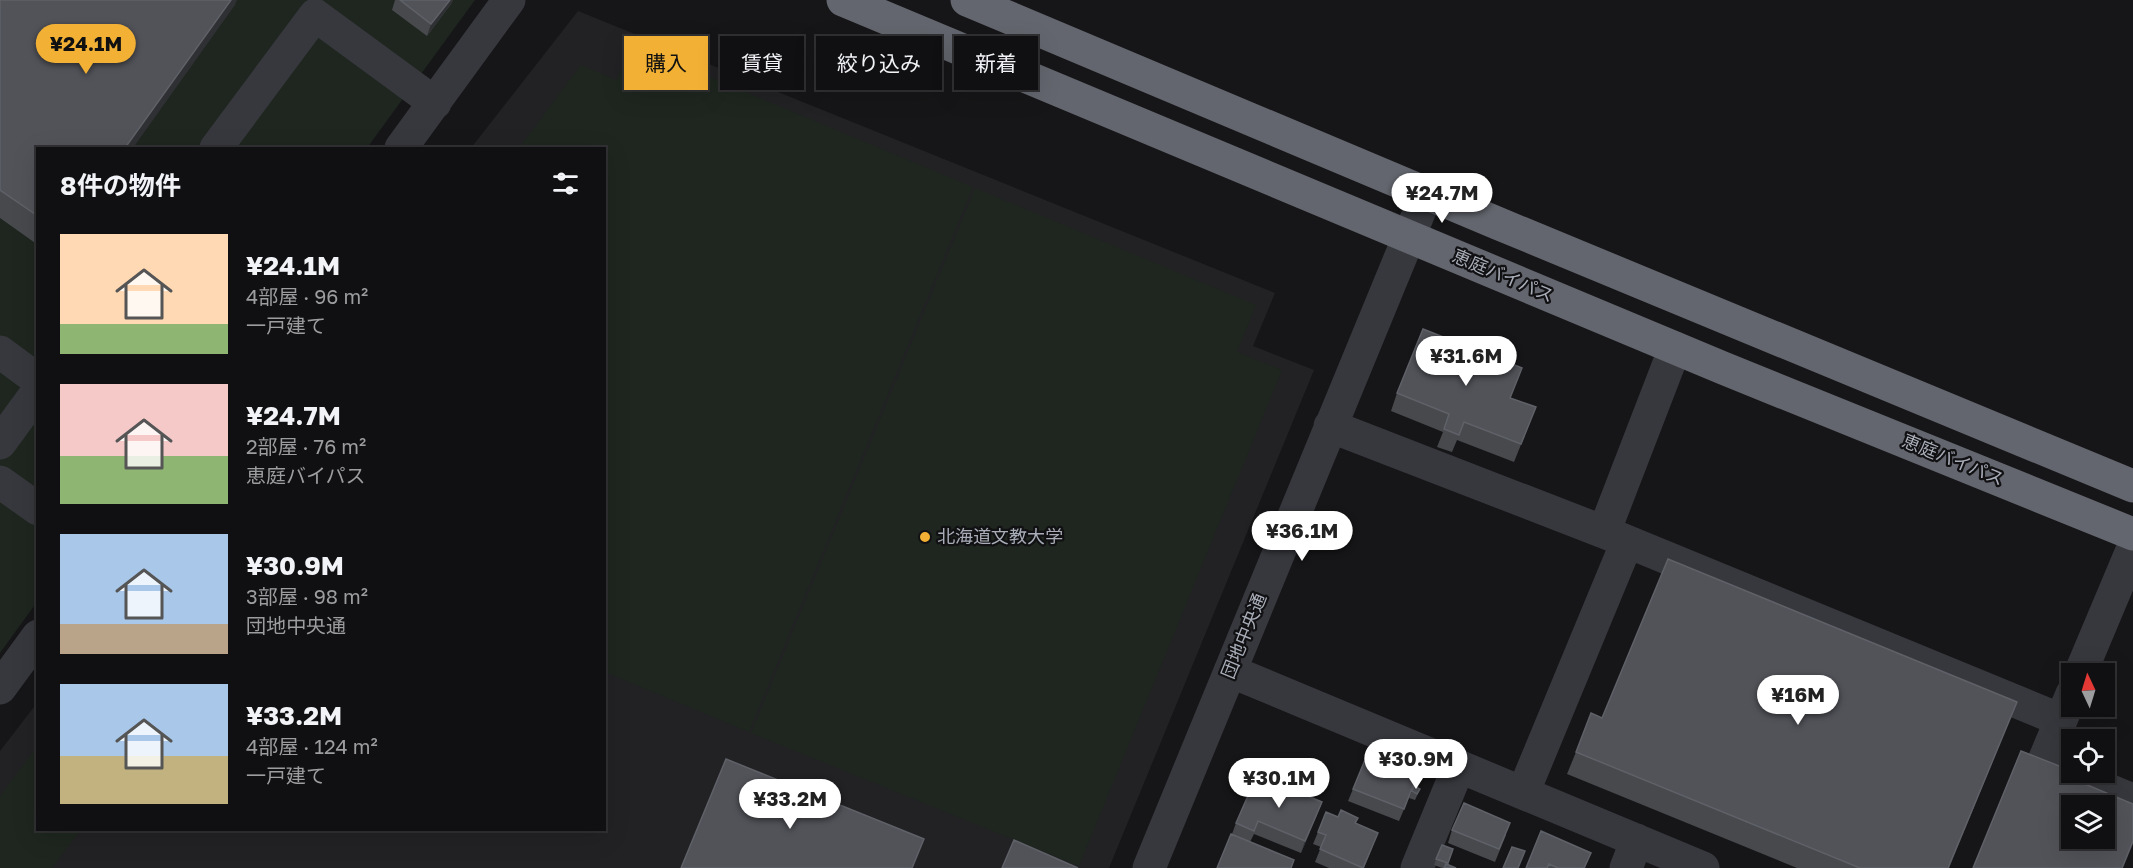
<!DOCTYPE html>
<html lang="ja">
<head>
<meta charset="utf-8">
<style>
	body { margin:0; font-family:"Golos Text","Noto Sans JP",sans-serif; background:#19191b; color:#f1f3f6; height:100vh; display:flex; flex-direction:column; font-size:22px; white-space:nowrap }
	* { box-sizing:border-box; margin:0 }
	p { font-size:20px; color:#9c9d9f }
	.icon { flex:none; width:33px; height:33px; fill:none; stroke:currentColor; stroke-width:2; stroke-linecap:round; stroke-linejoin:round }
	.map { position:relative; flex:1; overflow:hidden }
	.side { position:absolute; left:36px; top:147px; width:570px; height:684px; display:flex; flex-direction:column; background:#101012; border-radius:0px; box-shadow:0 6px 24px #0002,0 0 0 2px #303032 }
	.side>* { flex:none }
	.guide { position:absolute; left:624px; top:36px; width:570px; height:54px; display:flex; gap:12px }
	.needle { width:39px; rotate:356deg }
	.tools { position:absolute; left:2061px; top:663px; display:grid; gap:12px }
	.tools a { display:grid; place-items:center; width:54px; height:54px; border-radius:0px; background:#101012; box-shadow:0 6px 24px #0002,0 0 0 2px #303032; font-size:30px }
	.price { position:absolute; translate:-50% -51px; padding:0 14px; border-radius:21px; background:#fff; color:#222; font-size:20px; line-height:39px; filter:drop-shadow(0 2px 3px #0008) }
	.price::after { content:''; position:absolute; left:50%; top:36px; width:18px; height:14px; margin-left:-9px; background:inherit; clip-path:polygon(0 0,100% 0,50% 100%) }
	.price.active { background:#f2b134; color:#111 }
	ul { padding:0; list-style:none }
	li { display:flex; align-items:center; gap:18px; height:150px; padding:0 24px }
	li span { display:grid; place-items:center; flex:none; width:168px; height:120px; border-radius:0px; color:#555 }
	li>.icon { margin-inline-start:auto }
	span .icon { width:72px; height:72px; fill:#fffc; stroke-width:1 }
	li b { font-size:26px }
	h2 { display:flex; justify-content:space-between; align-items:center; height:72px; padding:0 24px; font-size:26px }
	.pill { padding:0 21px; border-radius:0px; background:#101012; box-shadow:0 6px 24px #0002,0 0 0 2px #303032; font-size:21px; line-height:54px }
	.pill.active { background:#f2b134; color:#111 }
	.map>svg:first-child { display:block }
</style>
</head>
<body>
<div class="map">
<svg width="2133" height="868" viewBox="0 0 2133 868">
	<rect width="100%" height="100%" fill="#161618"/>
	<!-- built -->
	<path fill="#222225" d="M578,11L1275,293L1253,346L1314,370L1109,868H0V751L37,703L38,830H604V148H471Z"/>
	<!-- green -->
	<path fill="#1e261f" d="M0,0H475L367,148H38L37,602L0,653Z
		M633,45L973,187L749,732L605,672L604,148H519L581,65L616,80Z
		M975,188L1256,305L1237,352L1282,370L1079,866L751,733Z
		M37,746L38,830H81L52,868H0V796Z"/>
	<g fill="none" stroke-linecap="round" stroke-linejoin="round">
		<!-- minor -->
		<path stroke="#37383d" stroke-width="33" d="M216,148L315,15L435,103
			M401,148L509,0
			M0,352L38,380
			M1330,426L1604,532L1675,348
			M0,443L38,391
			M0,482L38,509
			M1604,532L2061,720L2072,694
			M1230,671L1703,868
			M2080,674L2133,548
			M0,688L38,636
			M2061,720L2043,763L2133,800
			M1523,793L1627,542
			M1149,868L1427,193
			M1417,868L1459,766
			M1626,868L1637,840"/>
		<!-- highway -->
		<path stroke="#63666e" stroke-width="33" d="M843,0L1723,368L2133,534
			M967,0L1497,223L2133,486"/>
	</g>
	<!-- wall -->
	<path fill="#47494d" d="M0,0L235,5L38,148V245L0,218Z
		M395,0H453L451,4L427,36L392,10Z
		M1397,393L1511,398L1536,407L1514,462L1457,440L1452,452L1437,447L1443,432L1391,411Z
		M2017,702L2008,724L1949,868H1797L1567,774L1576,752L1602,718Z
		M1414,786L1420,789L1415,800L1409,798Z
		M1413,788L1399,821L1348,801L1353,789Z
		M1317,815L1301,853L1254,834L1250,842L1232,834L1236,823Z
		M1338,817L1355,823L1373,846L1364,868H1329L1315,862L1321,847L1313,844L1318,832Z
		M1452,830L1506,835L1495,862L1448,843Z
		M1442,845L1453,849L1448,864L1456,868H1442L1434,865Z
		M1591,853L1585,868H1526Z"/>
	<!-- shaded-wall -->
	<path fill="#2f3033" d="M231,0H237L235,5L133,148H125Z
		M450,0H453L451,4L427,36L431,24Z
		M2017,702L2008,724L1949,868H1948Z
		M1322,802L1317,815L1301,853L1305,841Z
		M2133,841V844L2123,868H2122Z"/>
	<!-- building -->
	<path fill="#525359" stroke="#5f6168" stroke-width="1.5" fill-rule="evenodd" d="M0,0H231L125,148H38V216L0,190Z
		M400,0H450L431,24Z
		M1423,329L1522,368L1510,398L1536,407L1521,444L1464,422L1459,435L1444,429L1449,414L1397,393Z
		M1668,559L2017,702L1948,868H1860L1576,752L1591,713L1602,718Z
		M2021,751L2072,771V772H2074L2087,778L2085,784L2133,804V841L2122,868H1973ZM2072,806H2104V838H2072Z
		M1367,755L1417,775L1404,809L1353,789Z
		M726,759L924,839L912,868H681Z
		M1257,775L1322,802L1305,841L1258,821L1254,831L1236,823Z
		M1414,786L1420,789L1417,794L1412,791Z
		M1464,803L1510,823L1499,849L1452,830Z
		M1341,810L1358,818L1355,823L1378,833L1363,868L1320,849L1326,835L1318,832L1326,812L1338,817Z
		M1541,831L1591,853L1584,868H1558L1549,864L1547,868H1526Z
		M1231,834L1294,860L1291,868H1217Z
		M1014,840L1078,868H1002Z
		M1442,845L1453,849L1448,863L1436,859Z
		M1512,847L1525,851L1518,868H1503Z
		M1446,864L1456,868H1444Z"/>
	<!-- markers -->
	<circle fill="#f2b134" stroke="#111113" stroke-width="2" cx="925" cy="537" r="6"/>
	<g text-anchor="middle" stroke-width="4.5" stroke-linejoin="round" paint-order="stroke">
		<!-- street labels -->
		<g font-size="18" fill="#a8adb8" stroke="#111113">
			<text transform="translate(1503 276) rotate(23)" y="6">恵庭バイパス</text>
			<text transform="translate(1953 460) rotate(22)" y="6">恵庭バイパス</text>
			<text transform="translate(1244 636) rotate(-68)" y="6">団地中央通</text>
		</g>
		<!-- poi labels -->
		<g font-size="18" fill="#a8adb8" stroke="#111113" text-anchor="start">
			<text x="937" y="543">北海道文教大学</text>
		</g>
	</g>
</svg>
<div class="tools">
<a><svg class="needle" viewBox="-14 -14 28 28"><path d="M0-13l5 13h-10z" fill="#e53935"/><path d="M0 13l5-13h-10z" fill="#9c9d9f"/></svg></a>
<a><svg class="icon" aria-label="locate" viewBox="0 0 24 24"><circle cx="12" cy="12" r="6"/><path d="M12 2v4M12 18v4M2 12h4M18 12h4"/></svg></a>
<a><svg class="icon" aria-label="layers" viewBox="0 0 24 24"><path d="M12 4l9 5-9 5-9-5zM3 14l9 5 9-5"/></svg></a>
</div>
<b class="price active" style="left:86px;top:75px">¥24.1M</b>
<b class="price" style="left:1442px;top:224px">¥24.7M</b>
<b class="price" style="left:1466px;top:387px">¥31.6M</b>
<b class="price" style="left:1302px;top:562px">¥36.1M</b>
<b class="price" style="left:1798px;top:726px">¥16M</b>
<b class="price" style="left:1416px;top:790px">¥30.9M</b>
<b class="price" style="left:1279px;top:809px">¥30.1M</b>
<b class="price" style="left:790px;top:830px">¥33.2M</b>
<div class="guide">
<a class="pill active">購入</a>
<a class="pill">賃貸</a>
<a class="pill">絞り込み</a>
<a class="pill">新着</a>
</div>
<section class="side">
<h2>8件の物件<svg class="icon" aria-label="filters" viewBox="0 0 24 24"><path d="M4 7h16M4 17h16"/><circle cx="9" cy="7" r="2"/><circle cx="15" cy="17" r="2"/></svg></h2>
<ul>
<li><span style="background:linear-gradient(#ffd9b3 75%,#8fb573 0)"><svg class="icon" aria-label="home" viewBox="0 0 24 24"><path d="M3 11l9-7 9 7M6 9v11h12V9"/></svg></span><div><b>¥24.1M</b><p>4部屋 · 96 m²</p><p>一戸建て</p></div></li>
<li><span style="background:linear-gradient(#f6c9c9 60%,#8fb573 0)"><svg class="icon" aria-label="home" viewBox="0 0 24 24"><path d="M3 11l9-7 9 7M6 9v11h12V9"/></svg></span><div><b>¥24.7M</b><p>2部屋 · 76 m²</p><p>恵庭バイパス</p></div></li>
<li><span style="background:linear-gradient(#a9c7e8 75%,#b9a48a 0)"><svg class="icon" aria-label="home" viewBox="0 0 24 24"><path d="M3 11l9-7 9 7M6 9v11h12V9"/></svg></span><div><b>¥30.9M</b><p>3部屋 · 98 m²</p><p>団地中央通</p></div></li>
<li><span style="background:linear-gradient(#a9c7e8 60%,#c2b280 0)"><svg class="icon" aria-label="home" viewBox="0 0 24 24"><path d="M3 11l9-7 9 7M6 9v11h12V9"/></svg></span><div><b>¥33.2M</b><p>4部屋 · 124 m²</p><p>一戸建て</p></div></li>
</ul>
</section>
</div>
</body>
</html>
